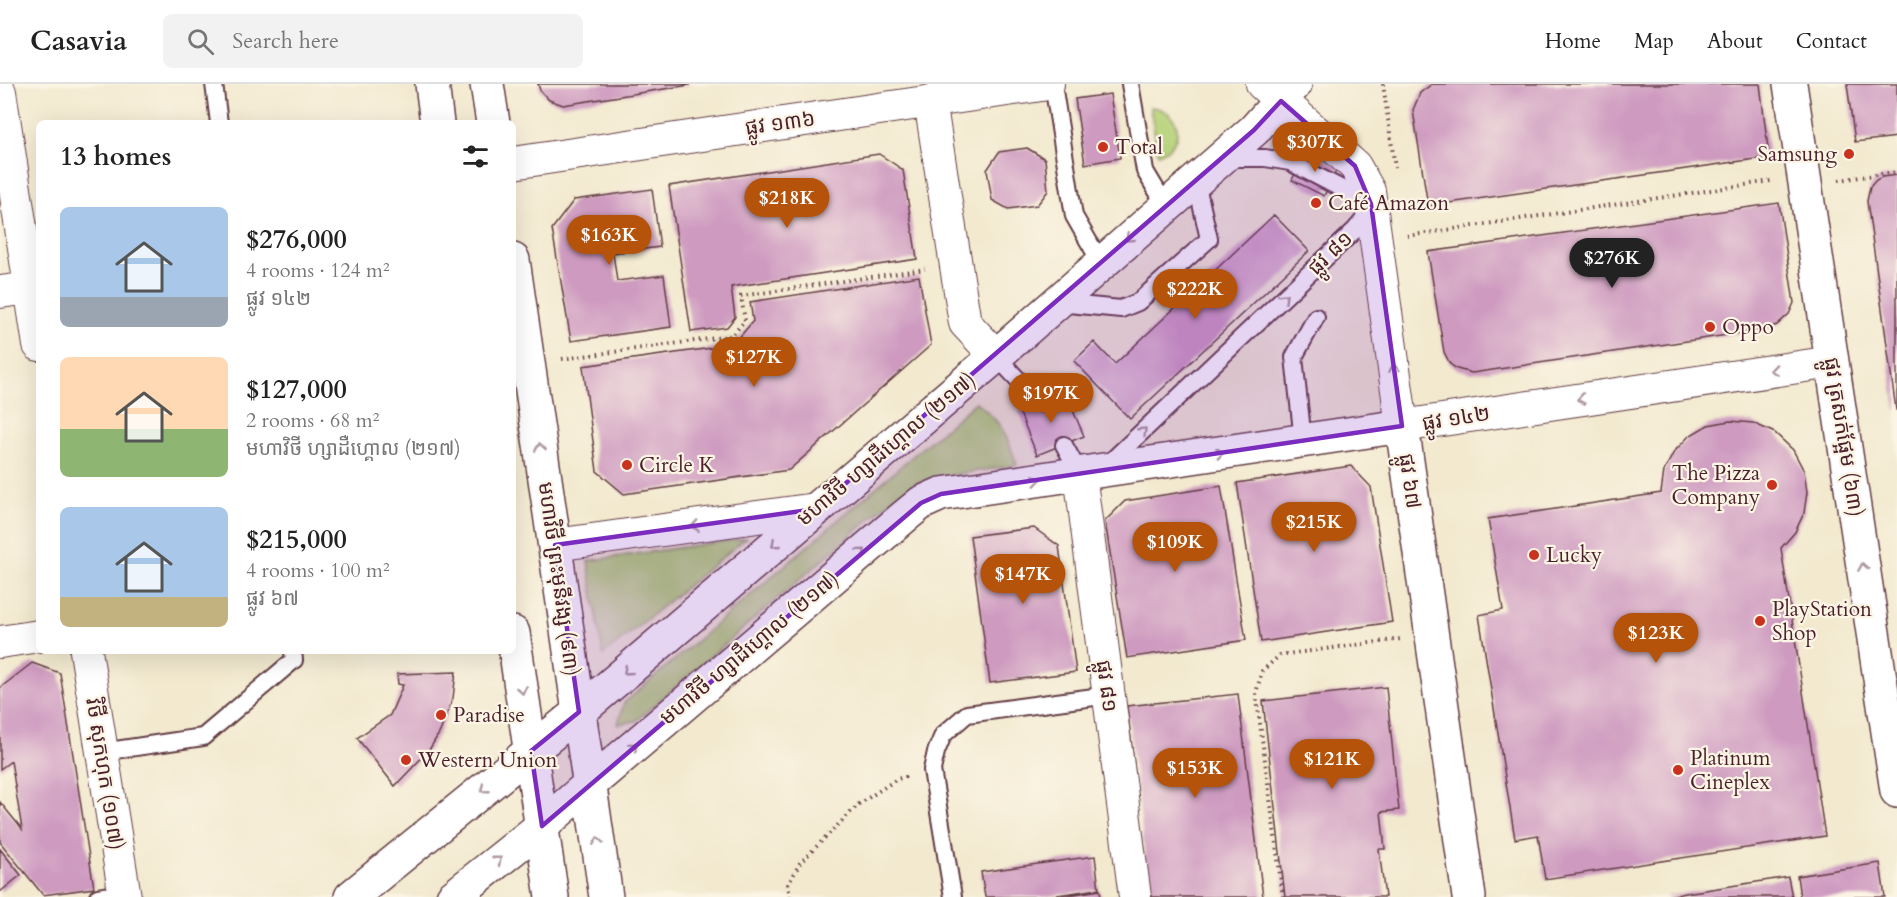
<!DOCTYPE html>
<html lang="en">
<head>
<meta charset="utf-8">
<style>
	body { margin:0; font-family:Cardo,"Noto Sans Khmer",serif; background:#f2f2f2; color:#222; height:100vh; display:flex; flex-direction:column; font-size:22px; white-space:nowrap }
	* { box-sizing:border-box; margin:0 }
	p { font-size:20px; color:#767676 }
	.icon { flex:none; width:33px; height:33px; fill:none; stroke:currentColor; stroke-width:2; stroke-linecap:round; stroke-linejoin:round }
	.map { position:relative; flex:1; overflow:hidden }
	.details { position:absolute; left:36px; top:36px; width:480px; height:534px; display:flex; flex-direction:column; background:#fff; border-radius:9px; box-shadow:0 6px 24px #0002 }
	.details>* { flex:none }
	.price { position:absolute; translate:-50% -51px; padding:0 14px; border-radius:21px; background:#b45309; color:#fff; font-size:20px; line-height:39px; filter:drop-shadow(0 2px 3px #0008) }
	.price::after { content:''; position:absolute; left:50%; top:36px; width:18px; height:14px; margin-left:-9px; background:inherit; clip-path:polygon(0 0,100% 0,50% 100%) }
	.price.current { background:#222; color:#fff }
	ul { padding:0; list-style:none }
	li { display:flex; align-items:center; gap:18px; height:150px; padding:0 24px }
	li span { display:grid; place-items:center; flex:none; width:168px; height:120px; border-radius:9px; color:#555 }
	li>.icon { margin-inline-start:auto }
	span .icon { width:72px; height:72px; fill:#fffc; stroke-width:1 }
	li b { font-size:26px }
	h2 { display:flex; justify-content:space-between; align-items:center; height:72px; padding:0 24px; font-size:26px }
	header { display:flex; align-items:center; gap:36px; box-sizing:border-box; height:84px; padding:0 30px; background:#fff; border-bottom:2px solid #e0e0e0 }
	header strong { font-size:28px }
	nav { display:flex; gap:33px; margin-inline-start:auto; font-size:21px }
	.search { width:420px; height:54px; background:#f2f2f2; display:flex; align-items:center; gap:15px; box-sizing:border-box; padding:0 21px; border-radius:9px; color:#767676; font-size:22px }
	.map>svg:first-child { display:block }
</style>
</head>
<body>
<header>
<strong>Casavia</strong>
<div class="search"><svg class="icon" aria-label="search" viewBox="0 0 24 24"><circle cx="10" cy="10" r="6"/><path d="M15 15l6 6"/></svg>Search here</div>
<nav><a>Home</a><a>Map</a><a>About</a><a>Contact</a></nav>
</header>
<div class="map">
<svg width="1897" height="813" viewBox="0 0 1897 813">
	<rect width="100%" height="100%" fill="#fcf5e5"/>
	<filter id="ink" filterUnits="userSpaceOnUse"><feTurbulence type="fractalNoise" baseFrequency=".0167" numOctaves="2"/><feDisplacementMap in="SourceGraphic" scale="12" xChannelSelector="R" yChannelSelector="G"/><feConvolveMatrix kernelMatrix="1 2 1 2 8 2 1 2 1" color-interpolation-filters="sRGB"/></filter>
	<filter id="wash" filterUnits="userSpaceOnUse"><feTurbulence type="fractalNoise" baseFrequency=".008" numOctaves="4" result="noise"/><feDisplacementMap in="SourceGraphic" scale="24" xChannelSelector="R" yChannelSelector="G"/><feGaussianBlur stdDeviation="1.35" result="paint"/><feColorMatrix in="noise" values="0 0 0 0 0 0 0 0 0 0 0 0 0 0 0 0 0 1.4 0 .05"/><feComposite in="paint" operator="in"/></filter>
	<g filter="url(#wash)">
		<rect width="100%" height="100%" fill="#f2e9cf"/>
		<!-- green -->
		<path fill="#b4d177" stroke="#7f7851" stroke-width="1.5" d="M1150,23C1181,25 1188,59 1158,70Z
			M976,318C1003,340 1006,349 1017,381L940,393L916,399L893,415L636,637L618,640L624,619Z
			M746,454L603,571L588,477Z"/>
		<g id="blocks">
			<!-- building -->
			<path fill="#ce9ac0" d="M538,0H689V1L563,21L549,16L540,6Z
				M1432,0H1760L1769,73L1428,122L1413,26L1420,9Z
				M1847,0H1897V53L1855,58Z
				M1110,10L1120,74L1085,80L1075,15Z
				M1027,64L1045,75L1048,107L1037,121L1008,125L992,116L987,86L999,68Z
				M1306,67L1338,82L1324,112L1292,96Z
				M879,70L903,86L917,175L731,203L735,233L727,243L691,248L669,102Z
				M1897,91V326H1896L1867,117L1870,103L1876,96L1882,93Z
				M652,105L660,163L613,169L617,197L664,191L671,243L571,257L552,145L574,116Z
				M1779,119L1794,219L1789,230L1777,241L1761,246L1472,289L1457,285L1450,280L1444,268L1428,168Z
				M1274,131L1309,167L1130,335L1074,277L1094,258L1115,280Z
				M919,192L931,261L789,386L624,410L597,387L583,282L733,261L753,237L750,218Z
				M1065,308L1084,352L1037,371L1019,327Z
				M1730,337L1753,339L1775,349L1793,366L1804,387L1807,408L1804,429L1795,448L1781,464L1825,752L1545,795L1538,751L1515,755L1479,531L1503,526L1488,435L1661,409L1664,387L1674,368L1689,352L1708,341Z
				M1351,382L1371,403L1392,538L1261,558L1237,399Z
				M1221,402L1246,556L1127,574L1105,437L1125,417Z
				M1034,444L1059,462L1076,588L990,599L970,452Z
				M32,579L60,589L94,804L43,811L0,758V718L22,745L11,677L0,685V604Z
				M456,588L453,614L440,648L429,666L395,702L357,654L390,631L403,601L398,600L397,590Z
				M1386,603L1399,726L1381,728L1385,765H1379L1385,813H1285L1263,617Z
				M1238,610L1263,813H1150L1127,622Z
				M0,765L21,791L0,808Z
				M1095,772L1099,805L1043,813H985L981,788Z
				M1880,779L1885,813H1800L1797,792Z
				M1788,793L1792,813H1667V812Z
				M1100,806L1101,813H1063V812Z"/>
		</g>
	</g>
	<g filter="url(#ink)">
		<use href="#blocks" fill-opacity="0" stroke="#633d44" stroke-width="1.5"/>
		<g fill="none" stroke-linecap="round" stroke-linejoin="round">
			<defs>
				<path id="service" d="M214,0L219,39
					M1053,0L1074,132L1101,179
					M1130,0L1145,87L1166,122
					M1058,219L1121,225L1138,218L1209,155L1196,97
					M996,272L1040,319
					M1303,357L1294,273L1316,233
					M1064,361L1080,390
					M1106,382L1355,146L1367,132L1371,120L1290,78L1265,74H1228
					M102,668L203,653L294,576L293,567
					M98,813L124,809
					M953,813L932,686L936,668L943,651L967,630L1109,611"/>
				<path id="minor" d="M1262,0L1355,82L1369,107L1402,342L1832,278
					M0,8L39,261
					M930,17L965,239L996,272
					M513,79L1048,0
					M0,208L30,204
					M1080,390L1135,813
					M555,461L816,425
					M0,558L39,552
					M86,567L125,813"/>
				<path id="tertiary" d="M1790,0L1897,707
					M579,628L996,272L1254,46L1295,0
					M590,700L905,432L921,419L941,410L1402,342L1469,813"/>
				<path id="primary" d="M351,813L579,628
					M453,813L542,742L590,700"/>
				<path id="trunk" d="M432,0L437,39
					M487,0L493,39
					M513,176L606,813
					M513,549L552,813"/>
			</defs>
			<!-- service casing -->
			<use href="#service" stroke="#633d44" stroke-width="20"/>
			<!-- minor casing -->
			<use href="#minor" stroke="#633d44" stroke-width="34"/>
			<!-- tertiary casing -->
			<use href="#tertiary" stroke="#633d44" stroke-width="36"/>
			<!-- primary casing -->
			<use href="#primary" stroke="#633d44" stroke-width="36"/>
			<!-- trunk casing -->
			<use href="#trunk" stroke="#633d44" stroke-width="36"/>
			<!-- path -->
			<path stroke="#633d44" stroke-width="4" stroke-dasharray="1.5 4.5" stroke-linecap="butt" d="M1383,0L1395,84
				M1839,96L1897,88
				M1407,152L1771,97
				M562,275L731,252L745,237L741,212L925,185
				M790,813L788,801L800,779L859,720L897,695L909,692
				M1283,813L1256,609L1262,587L1280,571L1401,555"/>
			<!-- service -->
			<use href="#service" stroke="#fff" stroke-width="16"/>
			<!-- minor -->
			<use href="#minor" stroke="#fff" stroke-width="32"/>
			<!-- tertiary -->
			<use href="#tertiary" stroke="#fff" stroke-width="33"/>
			<!-- primary -->
			<use href="#primary" stroke="#fff" stroke-width="33"/>
			<!-- trunk -->
			<use href="#trunk" stroke="#fff" stroke-width="33"/>
		</g>
		<!-- one-way arrows -->
		<defs><path id="oneway-chevron" d="M-2-3.5L2.5 0L-2 3.5" fill="none" stroke-width="1.6" stroke-linecap="round" stroke-linejoin="round" transform="scale(1.5)"/></defs>
		<g stroke="#ae9aa0">
			<use href="#oneway-chevron" transform="translate(1129 154) rotate(139)"/>
			<use href="#oneway-chevron" transform="translate(1284 213) rotate(-44)"/>
			<use href="#oneway-chevron" transform="translate(1394 284) rotate(-98)"/>
			<use href="#oneway-chevron" transform="translate(1774 286) rotate(171)"/>
			<use href="#oneway-chevron" transform="translate(1581 315) rotate(171)"/>
			<use href="#oneway-chevron" transform="translate(1143 347) rotate(-44)"/>
			<use href="#oneway-chevron" transform="translate(540 363) rotate(-98)"/>
			<use href="#oneway-chevron" transform="translate(1220 369) rotate(-8)"/>
			<use href="#oneway-chevron" transform="translate(1037 396) rotate(-8)"/>
			<use href="#oneway-chevron" transform="translate(695 442) rotate(172)"/>
			<use href="#oneway-chevron" transform="translate(775 460) rotate(139)"/>
			<use href="#oneway-chevron" transform="translate(862 468) rotate(-40)"/>
			<use href="#oneway-chevron" transform="translate(1863 483) rotate(-99)"/>
			<use href="#oneway-chevron" transform="translate(627 587) rotate(139)"/>
			<use href="#oneway-chevron" transform="translate(522 606) rotate(81)"/>
			<use href="#oneway-chevron" transform="translate(634 662) rotate(-40)"/>
			<use href="#oneway-chevron" transform="translate(484 705) rotate(141)"/>
			<use href="#oneway-chevron" transform="translate(598 757) rotate(-98)"/>
			<use href="#oneway-chevron" transform="translate(498 776) rotate(-39)"/>
		</g>
	</g>
	<!-- marked area -->
	<path fill="#7b2cbf" fill-opacity="0.2" stroke="#7b2cbf" stroke-width="4.5" stroke-linejoin="round" d="M1281,17L1355,82L1371,120L1402,342L941,410L921,419L542,742L531,667L579,628L555,461L816,425L1254,46Z"/>
	<!-- markers -->
	<g fill="#c8321e" stroke="#fcf5e5" stroke-width="2">
		<circle cx="1103" cy="63" r="6"/>
		<circle cx="1849" cy="70" r="6"/>
		<circle cx="1316" cy="119" r="6"/>
		<circle cx="1710" cy="243" r="6"/>
		<circle cx="627" cy="381" r="6"/>
		<circle cx="1772" cy="401" r="6"/>
		<circle cx="1534" cy="471" r="6"/>
		<circle cx="1760" cy="537" r="6"/>
		<circle cx="441" cy="631" r="6"/>
		<circle cx="406" cy="676" r="6"/>
		<circle cx="1678" cy="686" r="6"/>
	</g>
	<g text-anchor="middle" stroke-width="4.5" stroke-linejoin="round" paint-order="stroke">
		<!-- street labels -->
		<g font-size="21" fill="#4a1f2b" stroke="#fcf5e5">
			<text transform="translate(780 39) rotate(-8)" y="7">ផ្លូវ ១៣៦</text>
			<text transform="translate(1330 169) rotate(-44)" y="7">ផ្លូវ ៨១</text>
			<text transform="translate(1456 334) rotate(-9)" y="7">ផ្លូវ ១៤២</text>
			<text transform="translate(1844 353) rotate(81)" y="7">ផ្លូវ ត្រសក់ផ្អែម (៦៣)</text>
			<text transform="translate(886 365) rotate(-40)" y="7">មហាវិថី ហ្សាដឺហ្គោល (២១៧)</text>
			<text transform="translate(1410 397) rotate(82)" y="7">ផ្លូវ ៦៧</text>
			<text transform="translate(559 495) rotate(82)" y="7">មហាវិថី ព្រះមុនីវង្ស (៩៣)</text>
			<text transform="translate(749 564) rotate(-40)" y="7">មហាវិថី ហ្សាដឹហ្គោល (២១៧)</text>
			<text transform="translate(1107 602) rotate(82)" y="7">ផ្លូវ ៨១</text>
			<text transform="translate(105 690) rotate(81)" y="7">វិថី សុកហុក (១០៧)</text>
		</g>
		<!-- poi labels -->
		<g font-size="21" fill="#4a1f2b" stroke="#fcf5e5" text-anchor="start">
			<text x="1115" y="70">Total</text>
			<text x="1837" y="77" text-anchor="end">Samsung</text>
			<text x="1328" y="126">Café Amazon</text>
			<text x="1722" y="250">Oppo</text>
			<text x="639" y="388">Circle K</text>
			<text x="1760" y="396" text-anchor="end">The Pizza<tspan x="1760" dy="24">Company</tspan></text>
			<text x="1546" y="478">Lucky</text>
			<text x="1772" y="532">PlayStation<tspan x="1772" dy="24">Shop</tspan></text>
			<text x="453" y="638">Paradise</text>
			<text x="1690" y="681">Platinum<tspan x="1690" dy="24">Cineplex</tspan></text>
			<text x="418" y="683">Western Union</text>
		</g>
	</g>
</svg>
<b class="price" style="left:1315px;top:89px">$307K</b>
<b class="price" style="left:787px;top:145px">$218K</b>
<b class="price" style="left:609px;top:182px">$163K</b>
<b class="price current" style="left:1612px;top:205px">$276K</b>
<b class="price" style="left:1195px;top:236px">$222K</b>
<b class="price" style="left:754px;top:304px">$127K</b>
<b class="price" style="left:1051px;top:340px">$197K</b>
<b class="price" style="left:1314px;top:469px">$215K</b>
<b class="price" style="left:1175px;top:489px">$109K</b>
<b class="price" style="left:1023px;top:521px">$147K</b>
<b class="price" style="left:1656px;top:580px">$123K</b>
<b class="price" style="left:1332px;top:706px">$121K</b>
<b class="price" style="left:1195px;top:715px">$153K</b>
<section class="details">
<h2>13 homes<svg class="icon" aria-label="filters" viewBox="0 0 24 24"><path d="M4 7h16M4 17h16"/><circle cx="9" cy="7" r="2"/><circle cx="15" cy="17" r="2"/></svg></h2>
<ul>
<li><span style="background:linear-gradient(#a9c7e8 75%,#9aa5b1 0)"><svg class="icon" aria-label="home" viewBox="0 0 24 24"><path d="M3 11l9-7 9 7M6 9v11h12V9"/></svg></span><div><b>$276,000</b><p>4 rooms · 124 m²</p><p>ផ្លូវ ១៤២</p></div></li>
<li><span style="background:linear-gradient(#ffd9b3 60%,#8fb573 0)"><svg class="icon" aria-label="home" viewBox="0 0 24 24"><path d="M3 11l9-7 9 7M6 9v11h12V9"/></svg></span><div><b>$127,000</b><p>2 rooms · 68 m²</p><p>មហាវិថី ហ្សាដឺហ្គោល (២១៧)</p></div></li>
<li><span style="background:linear-gradient(#a9c7e8 75%,#c2b280 0)"><svg class="icon" aria-label="home" viewBox="0 0 24 24"><path d="M3 11l9-7 9 7M6 9v11h12V9"/></svg></span><div><b>$215,000</b><p>4 rooms · 100 m²</p><p>ផ្លូវ ៦៧</p></div></li>
</ul>
</section>
</div>
</body>
</html>
